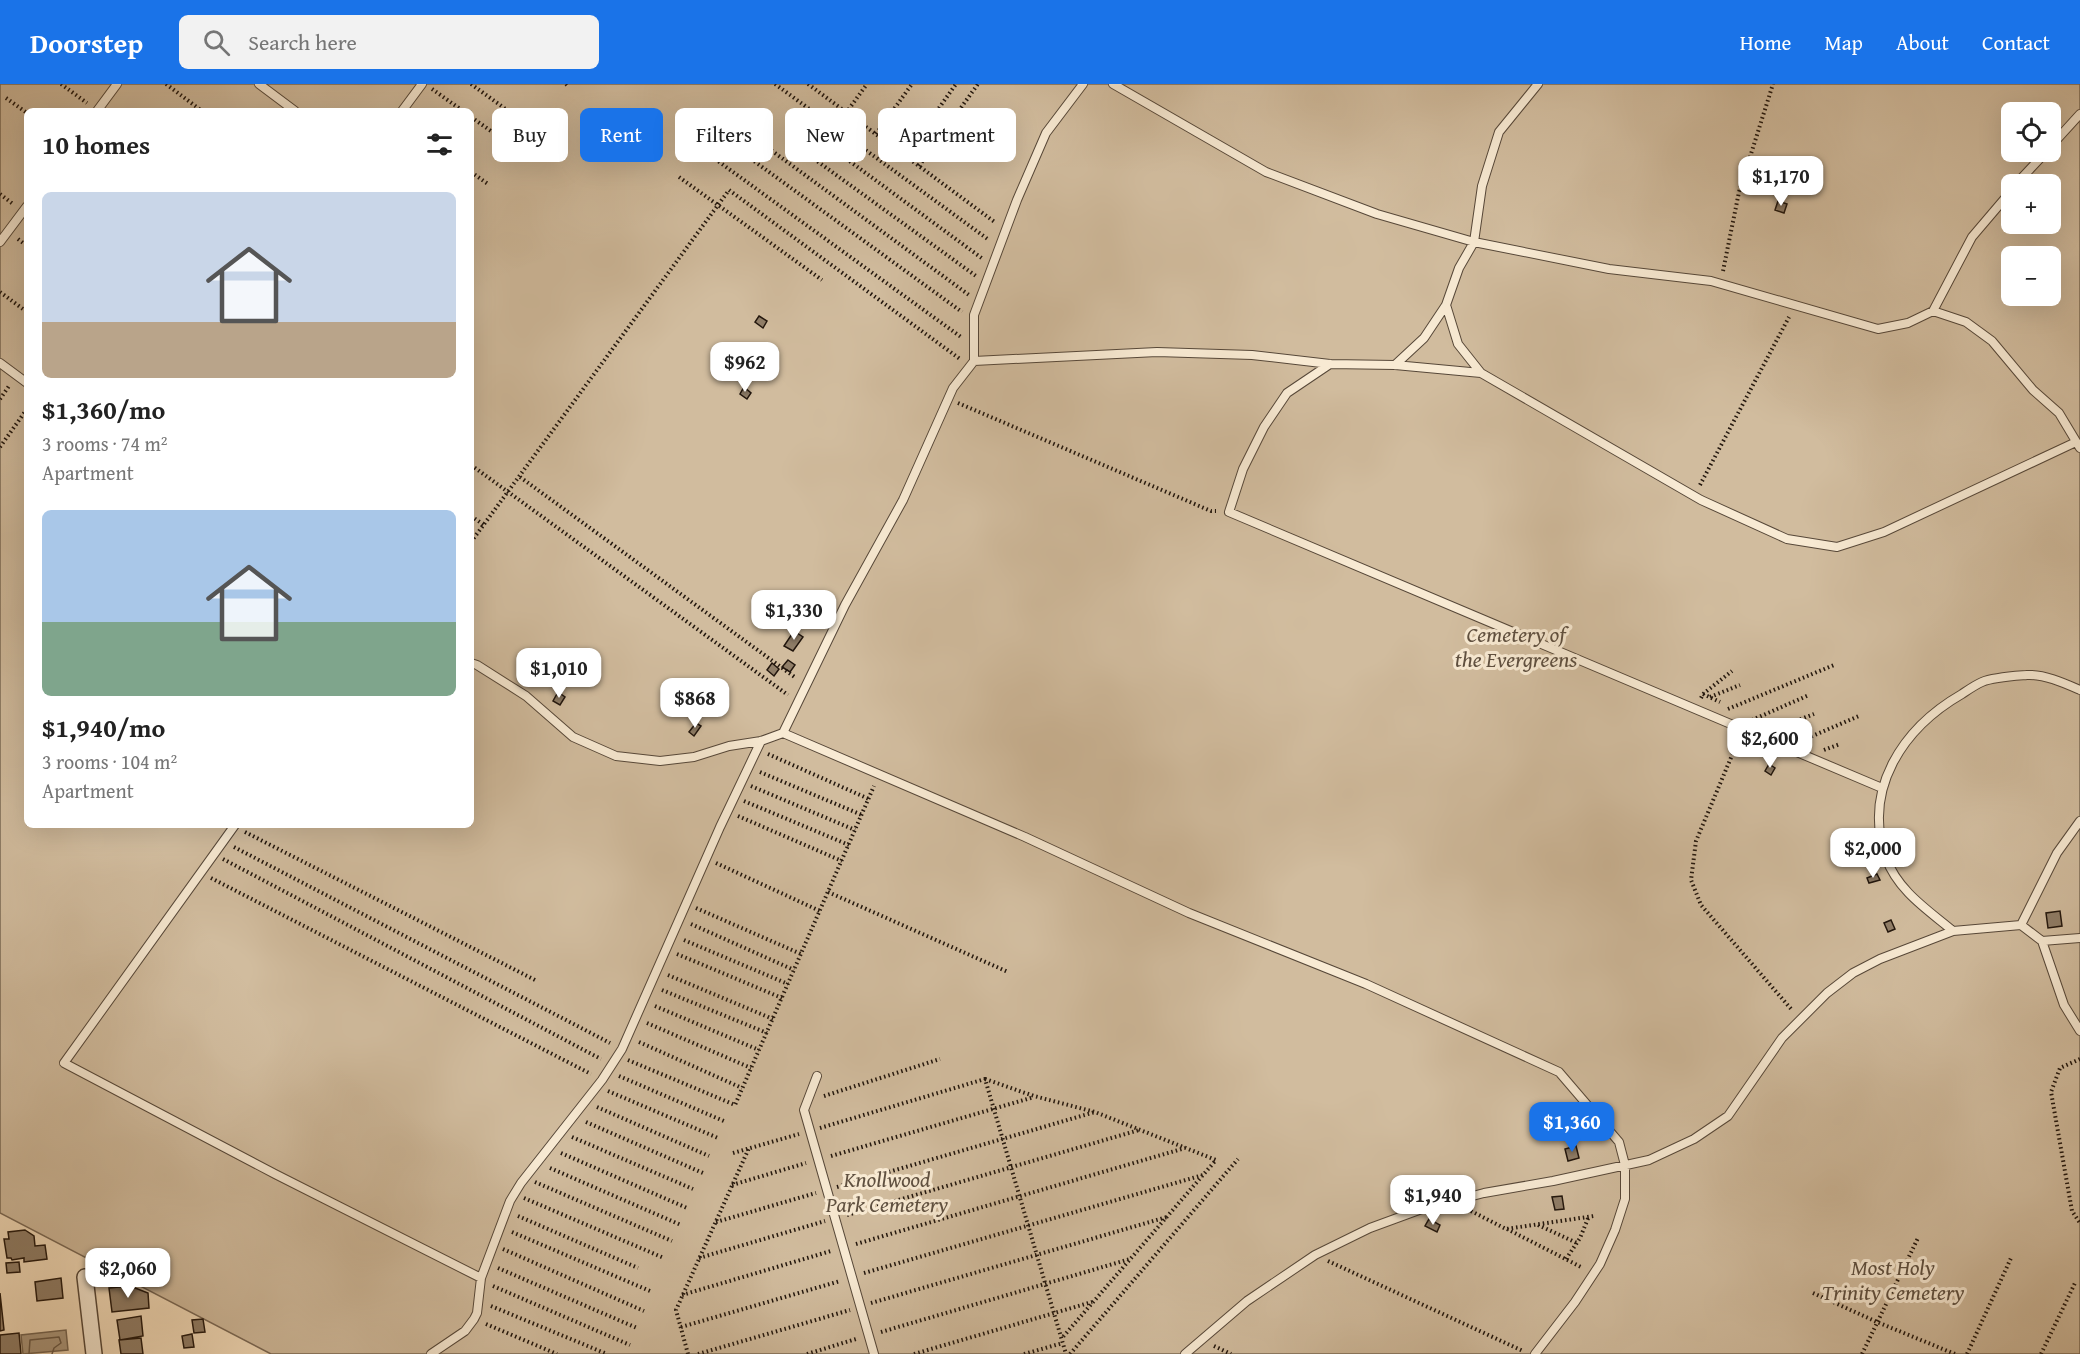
<!DOCTYPE html>
<html lang="en">
<head>
<meta charset="utf-8">
<style>
	body { margin:0; font-family:"Gentium Book Plus",serif; background:#f2f2f2; color:#222; height:100vh; display:flex; flex-direction:column; font-size:22px; white-space:nowrap }
	* { box-sizing:border-box; margin:0 }
	p { font-size:20px; color:#767676 }
	.icon { flex:none; width:33px; height:33px; fill:none; stroke:currentColor; stroke-width:2; stroke-linecap:round; stroke-linejoin:round }
	.map { position:relative; flex:1; overflow:hidden }
	.drawer { position:absolute; left:24px; top:24px; width:450px; height:720px; display:flex; flex-direction:column; background:#fff; border-radius:9px; box-shadow:0 6px 24px #0002 }
	.drawer>* { flex:none }
	.banner { position:absolute; left:492px; top:24px; width:570px; height:54px; display:flex; gap:12px }
	.buttons { position:absolute; left:2001px; top:18px; display:grid; gap:12px }
	.buttons a { display:grid; place-items:center; width:60px; height:60px; border-radius:9px; background:#fff; box-shadow:0 6px 24px #0002; font-size:30px }
	.price { position:absolute; translate:-50% -51px; padding:0 14px; border-radius:12px; background:#fff; color:#222; font-size:20px; line-height:39px; filter:drop-shadow(0 2px 3px #0008) }
	.price::after { content:''; position:absolute; left:50%; top:36px; width:18px; height:14px; margin-left:-9px; background:inherit; clip-path:polygon(0 0,100% 0,50% 100%) }
	.price.selected { background:#1a73e8; color:#fff }
	ul { padding:0; list-style:none }
	li { display:grid; align-content:center; gap:12px; height:318px; padding:0 18px }
	li span { display:grid; place-items:center; height:186px; border-radius:9px; color:#555 }
	li>.icon { margin-inline-start:auto }
	span .icon { width:108px; height:108px; fill:#fffc; stroke-width:1 }
	li b { font-size:26px }
	h2 { display:flex; justify-content:space-between; align-items:center; height:72px; padding:0 18px; font-size:26px }
	.chip { padding:0 21px; border-radius:9px; background:#fff; box-shadow:0 6px 24px #0002; font-size:21px; line-height:54px }
	.chip.selected { background:#1a73e8; color:#fff }
	header { display:flex; align-items:center; gap:36px; box-sizing:border-box; height:84px; padding:0 30px; background:#1a73e8; color:#fff }
	header strong { font-size:28px }
	nav { display:flex; gap:33px; margin-inline-start:auto; font-size:21px }
	.search { width:420px; height:54px; background:#f2f2f2; display:flex; align-items:center; gap:15px; box-sizing:border-box; padding:0 21px; border-radius:9px; color:#767676; font-size:22px }
	.map>svg:first-child { display:block }
</style>
</head>
<body>
<header>
<strong>Doorstep</strong>
<div class="search"><svg class="icon" aria-label="search" viewBox="0 0 24 24"><circle cx="10" cy="10" r="6"/><path d="M15 15l6 6"/></svg>Search here</div>
<nav><a>Home</a><a>Map</a><a>About</a><a>Contact</a></nav>
</header>
<div class="map">
<svg width="2080" height="1270" viewBox="0 0 2080 1270">
	<rect width="100%" height="100%" fill="#f5debc"/>
	<filter id="stains"><feTurbulence type="fractalNoise" baseFrequency=".00333" numOctaves="4"/><feColorMatrix values="0 0 0 0 .2 0 0 0 0 .09 0 0 0 0 .02 0 0 0 .5 -.17"/></filter>
	<radialGradient id="worn" r=".72"><stop offset=".6" stop-color="#630" stop-opacity="0"/><stop offset="1" stop-color="#630" stop-opacity=".3"/></radialGradient>
	<!-- green -->
	<path fill="#d1bc9e" stroke="#7a6956" stroke-width="1.5" fill-rule="evenodd" d="M0,0H2080V1270H271L0,1129ZM27,27H471V741H27ZM2012,28H2050V68H2012ZM2012,100H2050V140H2012ZM2012,172H2050V212H2012Z"/>
	<!-- water -->
	<path fill="#ad9a80" stroke="#756552" stroke-width="1.5" d="M66,1246L68,1266L23,1270L21,1251Z"/>
	<g fill="none" stroke-linecap="round" stroke-linejoin="round">
		<!-- shore -->
		<path stroke="#685846" stroke-width="1.5" d="M29,1270L30,1256L59,1253L61,1259L54,1264L52,1270"/>
	</g>
	<!-- building -->
	<path fill="#907e68" stroke="#22160d" stroke-width="1.5" d="M1778,117L1787,120L1784,129L1775,126Z
		M759,232L767,237L763,244L755,238Z
		M744,303L751,309L747,315L740,310Z
		M794,547L803,553L793,567L784,562Z
		M788,576L795,581L790,588L782,583Z
		M772,579L779,585L774,592L767,586Z
		M558,608L565,613L560,621L553,617Z
		M696,639L701,642L694,652L689,648Z
		M1769,680L1775,684L1771,691L1765,687Z
		M1877,790L1880,796L1869,799L1867,794Z
		M2060,827L2062,842L2048,844L2046,829Z
		M1891,836L1895,845L1888,848L1884,839Z
		M1576,1062L1579,1074L1568,1077L1565,1065Z
		M1562,1112L1564,1125L1555,1126L1552,1113Z
		M1429,1135L1440,1141L1437,1148L1425,1142Z
		M25,1146L34,1152L35,1162L45,1161L47,1175L24,1178V1174L12,1176L11,1174H7L4,1155H9L8,1148Z
		M19,1178L20,1188L7,1189L6,1179Z
		M61,1194L63,1214L37,1217L35,1198Z
		M130,1202L148,1209L149,1224L112,1228L109,1204Z
		M0,1209L4,1246L0,1247Z
		M141,1232L143,1252L120,1256L117,1236Z
		M203,1235L205,1248L194,1249L192,1236Z
		M19,1249L21,1270H0V1251Z
		M192,1250L194,1263L184,1264L182,1252Z
		M141,1254L143,1270H121L119,1256Z"/>
	<g fill="none" stroke-linecap="round" stroke-linejoin="round">
		<defs>
			<path id="service" d="M259,0L295,27
				M1113,0L1266,88L1377,130L1474,158L1609,185L1711,197L1878,245L1908,239L1933,227L1972,153L2012,106
				M1538,0L1499,48L1482,102L1474,158L1459,184L1446,221L1458,260L1481,289L1701,416L1787,455L1837,463L1884,448L2076,358
				M97,27L117,0
				M402,27L422,0
				M2050,63L2080,30
				M2016,100L2046,68
				M0,158L27,122
				M1933,227L1966,238L1992,257L2033,306L2059,329L2080,364
				M974,277L1157,268L1252,271L1330,280L1395,281L1481,289
				M0,279L27,299
				M1330,280L1287,309L1264,343L1243,385L1229,428L1882,704
				M1395,281L1424,254L1446,221
				M471,579L477,581L526,612L573,653L616,672L660,677L694,673L729,662L761,657L783,649L1025,753L1189,829L1366,900L1559,988L1619,1058L1625,1081V1115L1615,1146L1600,1180L1575,1218L1535,1270
				M783,649L845,521L903,416L953,304L974,277V231L1017,116L1046,49L1083,0
				M235,741L64,979L275,1090L481,1194
				M2021,841L2042,857L2064,921L2080,947
				M1953,847C1928,826 1898,807 1886,774C1862,705 1903,644 1962,610C1968,606 1975,601 1982,598C1994,593 2014,592 2027,591C2044,590 2064,599 2080,606
				M2042,857L2080,854
				M817,992L804,1026L874,1270
				M431,1270L465,1247L474,1235L477,1229L481,1194L510,1117L521,1099L602,996L622,965L720,743L761,657
				M1185,1270L1247,1217L1315,1171L1370,1144L1419,1126L1484,1109L1553,1097L1649,1076L1694,1055L1728,1032L1782,954L1827,909L1853,889L1880,875L1953,847L2021,841L2057,769L2080,737"/>
			<path id="minor" d="M85,1193L94,1270"/>
		</defs>
		<!-- service casing -->
		<use href="#service" stroke="#574839" stroke-width="10"/>
		<!-- minor casing -->
		<use href="#minor" stroke="#574839" stroke-width="18"/>
		<!-- path -->
		<path stroke="#22160d" stroke-width="4" stroke-dasharray="1.5 3" stroke-linecap="butt" d="M61,0L87,19
			M166,0L202,27
			M471,0L529,42
			M566,0L568,2
			M775,0L989,156
			M808,0L996,139
			M432,5L463,27
			M6,14L27,29
			M846,29L867,0
			M788,32L983,175
			M471,33L518,66
			M707,43L962,228
			M876,50L912,0
			M693,59L961,253
			M792,59L976,192
			M764,61L969,211
			M905,72L956,0
			M919,82L978,0
			M471,88L488,100
			M679,93L822,196
			M0,110L13,120
			M471,120L472,121
			M18,155L27,162
			M1723,187L1739,108L1773,0
			M0,208L27,228
			M0,315L9,302
			M958,319L1211,427H1216
			M0,363L27,325
			M471,381L788,611
			M520,393L796,594
			M1700,401L1789,233
			M471,432L484,441
			M471,458L729,106L960,275
			M1703,610L1720,618
			M1710,613L1740,601
			M1701,614L1703,610L1732,587
			M1728,625L1834,581
			M1752,636L1809,611
			M1775,645L1814,630
			M1803,656L1859,632
			M1738,657L1696,757L1691,796L1701,821L1792,926
			M1824,666L1840,660
			M768,670L869,715
			M760,688L862,731
			M751,702L855,746
			M744,717L849,761
			M738,732L842,777
			M245,748L537,897
			M234,763L610,959
			M223,775L601,975
			M716,779L820,827
			M211,794L591,990
			M828,808L1008,888
			M696,824L801,870
			M691,840L794,886
			M684,856L788,900
			M677,870L782,914
			M668,891L773,935
			M662,906L767,949
			M655,922L759,966
			M647,939L751,984
			M639,958L742,1004
			M2080,975L2060,984L2051,1008L2072,1127L2080,1139
			M628,976L735,1021L874,702
			M619,992L726,1038
			M985,995L1034,1012L1095,1028L1216,1076L1062,1254
			M608,1007L718,1054
			M824,1012L940,975
			M597,1023L709,1072
			M586,1038L703,1089
			M820,1044L985,995L1066,1270
			M572,1053L693,1105
			M561,1069L687,1124
			M733,1069L799,1050
			M831,1072L1034,1013
			M550,1084L681,1141
			M535,1098L672,1157
			M732,1101L806,1079
			M837,1103L1095,1028
			M524,1114L664,1174
			M1471,1127L1506,1145L1594,1132
			M847,1131L1139,1046
			M518,1132L638,1184
			M716,1138L816,1109
			M1538,1141L1577,1159
			M1507,1145L1583,1184
			M512,1148L650,1207
			M856,1160L1185,1064
			M503,1165L644,1227
			M699,1174L825,1137
			M1566,1175L1580,1154L1589,1132
			M1328,1177L1523,1267
			M498,1184L637,1244
			M864,1189L1203,1091
			M493,1202L630,1261
			M1813,1209L1877,1238L1955,1270
			M682,1211L831,1167
			M871,1219L1167,1133
			M491,1222L607,1270
			M486,1240L557,1270
			M681,1243L840,1197
			M881,1248L1130,1175
			M1214,1262L1231,1270
			M688,1270L676,1226L749,1064
			M698,1270L850,1226
			M807,1270L856,1255
			M914,1270L1092,1218
			M1024,1270L1063,1259
			M1070,1270L1238,1075
			M1862,1270L1918,1154
			M1967,1270L2011,1174
			M2041,1270L2075,1199"/>
		<!-- service -->
		<use href="#service" stroke="#f8ead3" stroke-width="8"/>
		<!-- minor -->
		<use href="#minor" stroke="#f8ead3" stroke-width="15"/>
	</g>
	<g text-anchor="middle" stroke-width="6" stroke-linejoin="round" paint-order="stroke">
		<!-- park labels -->
		<g font-size="22" font-style="italic" fill="#5f5040" stroke="#f8ead3">
			<text x="1516" y="558">Cemetery of<tspan x="1516" dy="25">the Evergreens</tspan></text>
			<text x="887" y="1103">Knollwood<tspan x="887" dy="25">Park Cemetery</tspan></text>
			<text x="1893" y="1191">Most Holy<tspan x="1893" dy="25">Trinity Cemetery</tspan></text>
		</g>
	</g>
	<rect width="100%" height="100%" filter="url(#stains)"/>
	<rect width="100%" height="100%" fill="url(#worn)"/>
</svg>
<div class="buttons">
<a><svg class="icon" aria-label="locate" viewBox="0 0 24 24"><circle cx="12" cy="12" r="6"/><path d="M12 2v4M12 18v4M2 12h4M18 12h4"/></svg></a>
<a>+</a>
<a>−</a>
</div>
<b class="price" style="left:1781px;top:123px">$1,170</b>
<b class="price" style="left:745px;top:309px">$962</b>
<b class="price" style="left:794px;top:557px">$1,330</b>
<b class="price" style="left:559px;top:615px">$1,010</b>
<b class="price" style="left:695px;top:645px">$868</b>
<b class="price" style="left:1770px;top:685px">$2,600</b>
<b class="price" style="left:1873px;top:795px">$2,000</b>
<b class="price selected" style="left:1572px;top:1069px">$1,360</b>
<b class="price" style="left:1433px;top:1142px">$1,940</b>
<b class="price" style="left:128px;top:1215px">$2,060</b>
<div class="banner">
<a class="chip">Buy</a>
<a class="chip selected">Rent</a>
<a class="chip">Filters</a>
<a class="chip">New</a>
<a class="chip">Apartment</a>
</div>
<section class="drawer">
<h2>10 homes<svg class="icon" aria-label="filters" viewBox="0 0 24 24"><path d="M4 7h16M4 17h16"/><circle cx="9" cy="7" r="2"/><circle cx="15" cy="17" r="2"/></svg></h2>
<ul>
<li><span style="background:linear-gradient(#c9d6e8 70%,#b9a48a 0)"><svg class="icon" aria-label="home" viewBox="0 0 24 24"><path d="M3 11l9-7 9 7M6 9v11h12V9"/></svg></span><div><b>$1,360/mo</b><p>3 rooms · 74 m²</p><p>Apartment</p></div></li>
<li><span style="background:linear-gradient(#a9c7e8 60%,#7fa58c 0)"><svg class="icon" aria-label="home" viewBox="0 0 24 24"><path d="M3 11l9-7 9 7M6 9v11h12V9"/></svg></span><div><b>$1,940/mo</b><p>3 rooms · 104 m²</p><p>Apartment</p></div></li>
</ul>
</section>
</div>
</body>
</html>
